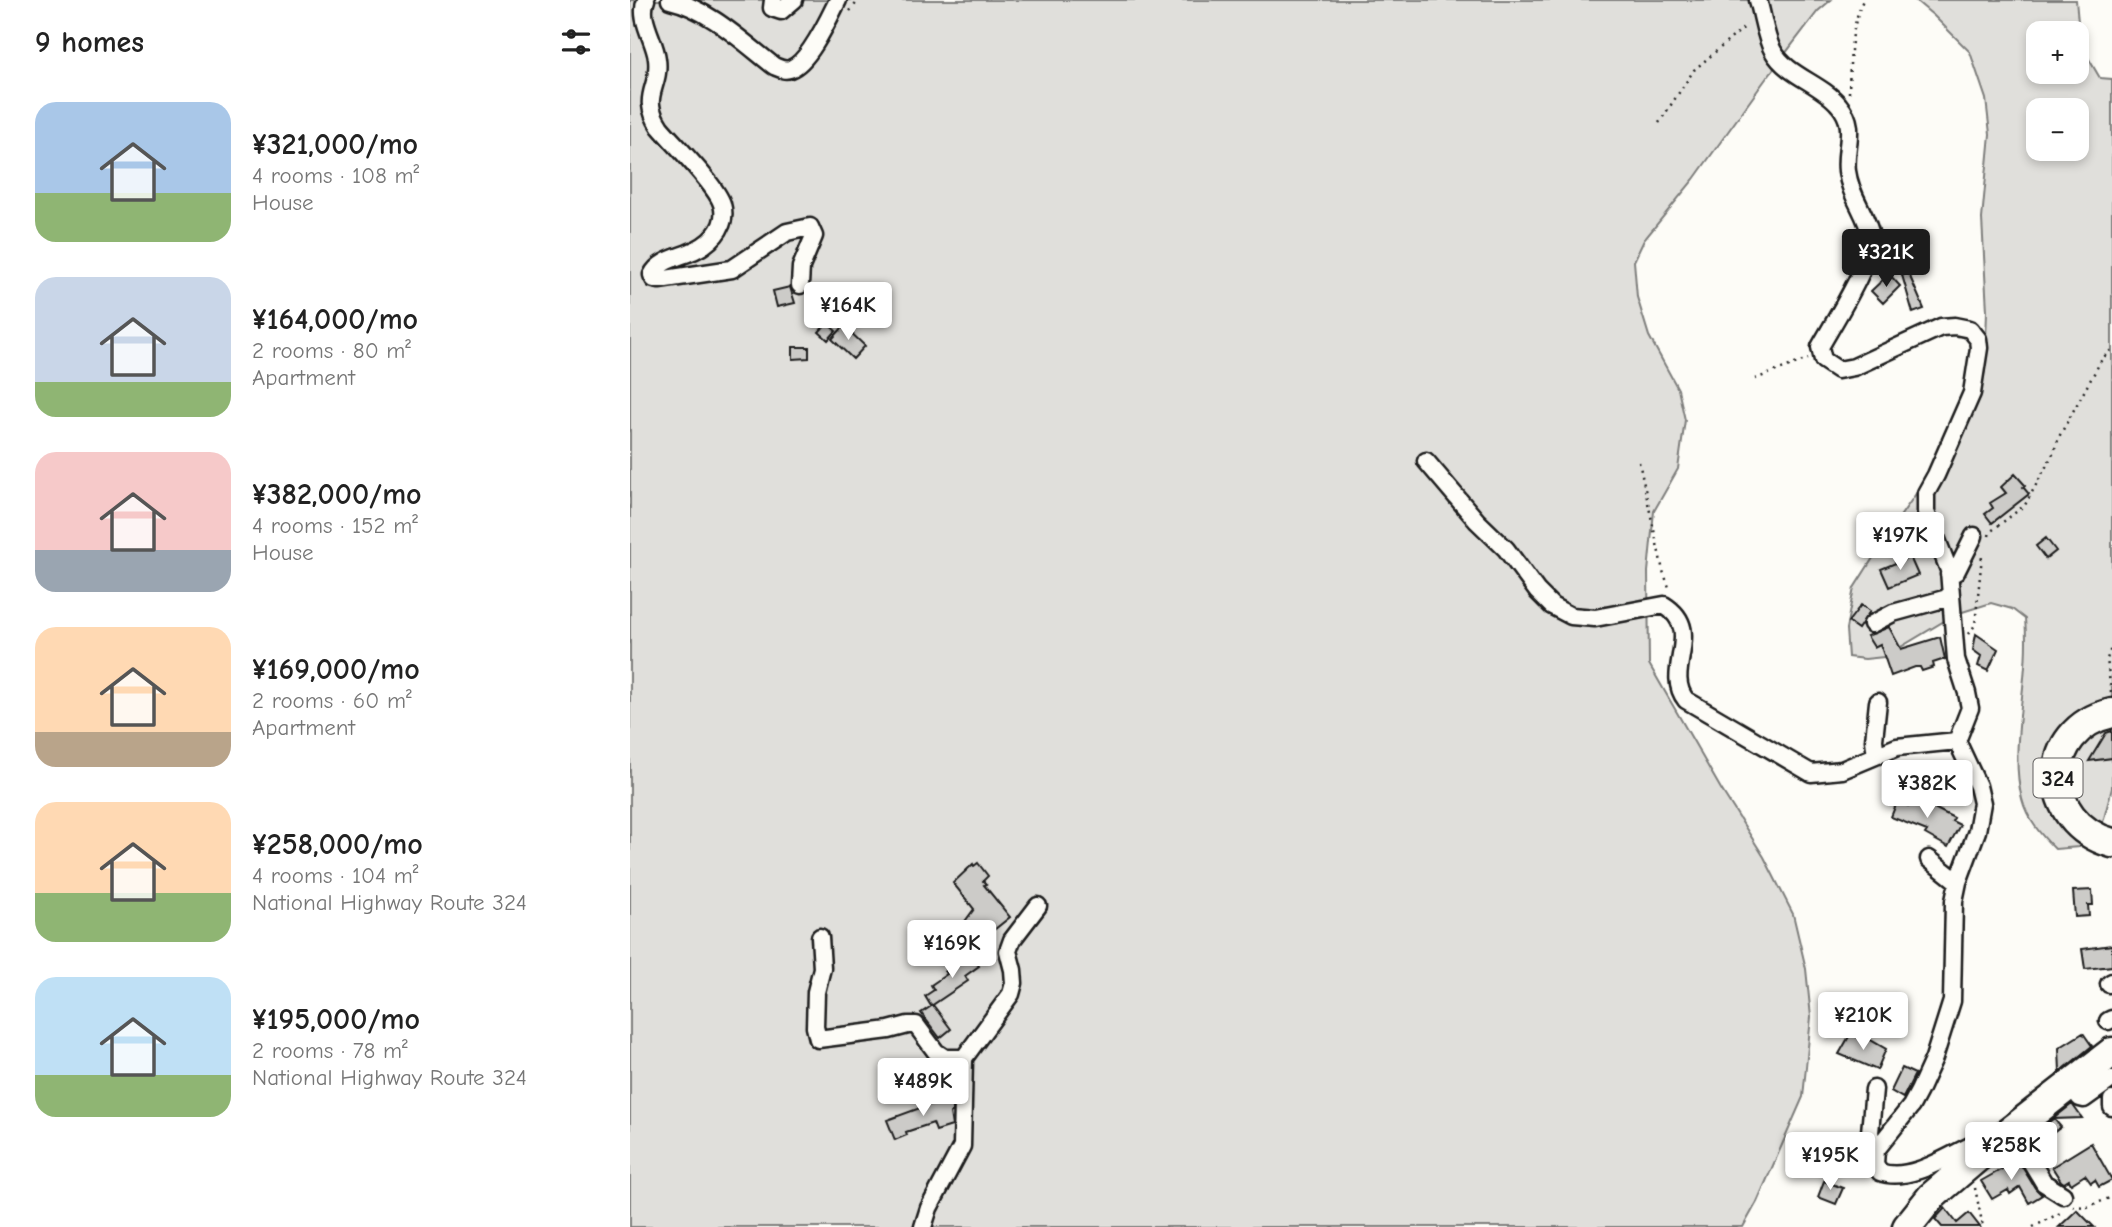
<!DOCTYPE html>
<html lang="en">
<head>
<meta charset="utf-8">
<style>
	body { margin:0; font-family:"Comic Neue",sans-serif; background:#f2f2f2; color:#222; height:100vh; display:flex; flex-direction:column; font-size:26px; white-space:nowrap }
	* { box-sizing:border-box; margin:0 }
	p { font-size:23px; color:#767676 }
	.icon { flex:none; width:38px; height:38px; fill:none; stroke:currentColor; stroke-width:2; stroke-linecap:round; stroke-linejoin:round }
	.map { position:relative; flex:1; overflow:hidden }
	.details { display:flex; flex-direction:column; background:#fff; width:630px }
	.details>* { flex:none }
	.tools { position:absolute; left:1396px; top:21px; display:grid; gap:14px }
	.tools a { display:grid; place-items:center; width:63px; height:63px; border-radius:14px; background:#fff; box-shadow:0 4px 10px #0003; font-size:35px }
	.price { position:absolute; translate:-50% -60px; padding:0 16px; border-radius:7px; background:#fff; color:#222; font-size:23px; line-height:46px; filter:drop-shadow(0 2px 4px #0008) }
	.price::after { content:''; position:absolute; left:50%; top:42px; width:21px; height:16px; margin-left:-10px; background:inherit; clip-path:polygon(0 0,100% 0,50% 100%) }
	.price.current { background:#1c1c1c; color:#fff }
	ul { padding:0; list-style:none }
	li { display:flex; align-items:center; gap:21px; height:175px; padding:0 35px }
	li span { display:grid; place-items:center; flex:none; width:196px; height:140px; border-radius:21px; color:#555 }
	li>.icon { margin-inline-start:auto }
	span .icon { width:84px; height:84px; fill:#fffc; stroke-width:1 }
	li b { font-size:30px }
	h2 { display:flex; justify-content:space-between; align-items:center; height:84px; padding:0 35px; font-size:30px }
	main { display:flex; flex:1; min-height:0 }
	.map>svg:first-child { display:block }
</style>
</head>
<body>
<main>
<section class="details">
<h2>9 homes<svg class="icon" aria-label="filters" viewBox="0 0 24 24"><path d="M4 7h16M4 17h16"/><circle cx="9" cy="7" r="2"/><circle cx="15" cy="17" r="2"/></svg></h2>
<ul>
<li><span style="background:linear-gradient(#a9c7e8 65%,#8fb573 0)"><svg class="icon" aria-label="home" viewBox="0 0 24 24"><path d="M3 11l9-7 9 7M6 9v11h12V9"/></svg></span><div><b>¥321,000/mo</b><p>4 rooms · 108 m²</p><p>House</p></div></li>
<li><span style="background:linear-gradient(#c9d6e8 75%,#8fb573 0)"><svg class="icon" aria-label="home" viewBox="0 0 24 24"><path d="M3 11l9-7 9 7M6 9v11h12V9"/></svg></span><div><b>¥164,000/mo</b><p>2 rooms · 80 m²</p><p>Apartment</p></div></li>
<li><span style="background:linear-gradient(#f6c9c9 70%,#9aa5b1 0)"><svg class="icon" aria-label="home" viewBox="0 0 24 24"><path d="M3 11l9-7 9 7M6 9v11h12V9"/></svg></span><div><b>¥382,000/mo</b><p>4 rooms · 152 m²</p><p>House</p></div></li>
<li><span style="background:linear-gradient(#ffd9b3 75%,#b9a48a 0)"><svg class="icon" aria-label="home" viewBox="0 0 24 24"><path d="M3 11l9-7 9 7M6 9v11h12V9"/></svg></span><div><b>¥169,000/mo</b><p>2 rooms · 60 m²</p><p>Apartment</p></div></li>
<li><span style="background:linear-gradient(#ffd9b3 65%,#8fb573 0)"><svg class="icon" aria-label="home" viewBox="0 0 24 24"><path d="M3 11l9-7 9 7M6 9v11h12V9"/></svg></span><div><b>¥258,000/mo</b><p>4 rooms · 104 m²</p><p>National Highway Route 324</p></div></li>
<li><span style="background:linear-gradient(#bfe0f5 70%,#8fb573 0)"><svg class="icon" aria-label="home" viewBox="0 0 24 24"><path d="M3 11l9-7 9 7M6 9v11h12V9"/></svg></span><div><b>¥195,000/mo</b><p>2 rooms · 78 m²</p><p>National Highway Route 324</p></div></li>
</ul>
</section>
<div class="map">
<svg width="1482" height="1227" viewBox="0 0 1482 1227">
	<rect width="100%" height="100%" fill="#fdfcf7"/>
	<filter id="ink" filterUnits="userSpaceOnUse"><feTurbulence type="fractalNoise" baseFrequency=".0143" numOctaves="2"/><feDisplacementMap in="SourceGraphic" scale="14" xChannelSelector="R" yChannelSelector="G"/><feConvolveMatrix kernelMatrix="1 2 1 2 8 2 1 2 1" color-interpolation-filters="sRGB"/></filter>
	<g filter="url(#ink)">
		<!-- green -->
		<path fill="#e0dfdb" stroke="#7e7e7c" stroke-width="2" fill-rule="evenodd" d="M0,0H1201L1188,11L1135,80L1064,179L1014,240L1004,261L1007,297L1019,336L1048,389L1055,420L1048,469L1024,511L1018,572L1019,664L1091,789L1134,857L1163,914L1176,969L1181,1017L1173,1097L1127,1202L1113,1227H0Z
			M1285,0H1446L1450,44L1470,78L1482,79V788L1468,841L1449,847L1425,849C1411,835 1397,819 1392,799C1378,744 1401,679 1395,619L1382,609L1361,603L1326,614L1254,657L1235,659L1218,657L1216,629L1224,588L1262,528L1343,412L1355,371L1357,311L1352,219L1360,134L1356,99L1340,52L1304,16ZM1409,33H1447V72H1409ZM1409,110H1447V149H1409Z"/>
		<!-- building -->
		<path fill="#cccbc8" stroke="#1c1c1c" stroke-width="2" d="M1278,272L1294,309L1283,313L1272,275Z
			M1259,274L1270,286L1253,303L1241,291Z
			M160,287L165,303L147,307L143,291Z
			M197,323L206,331L198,340L189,332Z
			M214,326L235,346L223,359L202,339Z
			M163,347H179V358L163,359Z
			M1385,474L1395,485L1393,487L1399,494L1362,523L1355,514L1363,508L1360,503L1376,493L1371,487Z
			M1416,538L1426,551L1416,559L1406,546Z
			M1280,557L1288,575L1259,587L1251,569Z
			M1231,605L1240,611L1228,629L1218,622Z
			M1259,627L1271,649L1310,637L1315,659L1303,663L1304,667L1292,671L1290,667H1285L1261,676L1250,644L1244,647L1237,636Z
			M1346,634L1368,649L1358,671L1348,666L1351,656L1343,650Z
			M1482,731V758L1459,761L1476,733Z
			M1285,794L1301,802L1300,806L1324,818L1322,821L1330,825L1318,847L1295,834L1297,831L1261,817L1267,802L1279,806Z
			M348,863L358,876L353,881L356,884L354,885L380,917L365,929L360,923L342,948L325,935L344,909L323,883L343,864L344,866Z
			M1462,890L1463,905H1458L1459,916L1445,917L1443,891Z
			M1482,945V966L1455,969L1452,949Z
			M340,954L349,966L335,976L338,981L301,1006L295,996L304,990L301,985L317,974L315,971Z
			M303,1005L321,1029L310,1038L291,1013Z
			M1221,1033L1235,1042L1237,1038L1256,1049L1247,1070L1209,1054Z
			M1453,1033L1462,1046L1430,1072L1429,1048Z
			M1272,1068L1285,1074L1273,1098L1261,1091Z
			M320,1097L322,1103V1112L320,1113L322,1126L306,1131L303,1123L276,1132L277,1135L265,1140L257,1120Z
			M1442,1104L1452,1118L1424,1119L1431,1127L1415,1139L1409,1130Z
			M1461,1143L1482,1180L1469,1187L1465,1180L1461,1183L1455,1175L1441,1184L1439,1180L1434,1183L1431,1181L1422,1167Z
			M1388,1160L1405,1188L1412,1195L1399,1203L1390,1187L1380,1194L1378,1190L1362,1199L1351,1181Z
			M1194,1181L1213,1188L1206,1204L1188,1197Z
			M1315,1208L1327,1223L1339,1213L1350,1227H1312L1305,1219Z
			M1447,1210L1464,1227H1429Z"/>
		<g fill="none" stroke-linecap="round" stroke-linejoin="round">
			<defs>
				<path id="street" d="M16,0C8,19 25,40 27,59C31,88 9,95 30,127C45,145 86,185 92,204C99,228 78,246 58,253C45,258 28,262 22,275L24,279L29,280L102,269L157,232L180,227L184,236L171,267L170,285
					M40,0C79,9 113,42 144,66C149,68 154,71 160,69C179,63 199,18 208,0
					M143,0L142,8L151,11L164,0
					M1128,0C1133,16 1135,37 1143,51C1157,76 1191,83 1209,105C1228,127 1214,146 1217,171C1220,196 1236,213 1241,236C1245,258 1202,325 1190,347L1193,360L1208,370L1224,367L1311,327L1325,326L1340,329L1348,339L1349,348L1342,393L1306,475L1296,493V512L1319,570L1326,659L1337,693L1340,708L1327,741L1348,786L1352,803L1347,831L1328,882L1324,901L1322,1001L1304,1058L1289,1091L1281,1106L1246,1150L1245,1164L1250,1172C1279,1183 1318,1156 1344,1144L1356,1150
					M796,461L847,521L876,549L907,591L922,606L941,616L965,618L1034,605C1076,631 1032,670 1056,700L1181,773L1212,770L1267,747L1327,741
					M1319,574L1326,572L1344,536
					M1242,624L1263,613L1321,597
					M1246,756L1244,740L1248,702
					M1299,859L1328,882
					M190,937L192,968L186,992L185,1027L188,1039L259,1030L278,1025H286L306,1052L315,1058H334
					M1479,984L1482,982
					M1478,1021L1482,1019
					M1440,1085L1450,1098L1454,1099L1482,1079
					M1244,1089L1240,1132L1244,1158
					M1482,1100V1107
					M1382,1130L1414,1183L1433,1195
					M293,1227L299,1208L332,1146L334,1058L381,994L384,983L383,970L378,951L382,940L408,906"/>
				<path id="highway" d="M1482,713C1409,729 1410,823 1482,843
					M1277,1227L1301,1197L1356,1150L1482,1052"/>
			</defs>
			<!-- street casing -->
			<use href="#street" stroke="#1c1c1c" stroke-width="21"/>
			<!-- highway casing -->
			<use href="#highway" stroke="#1c1c1c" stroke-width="33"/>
			<!-- path -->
			<path stroke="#1c1c1c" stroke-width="2.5" stroke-dasharray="2 5" stroke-linecap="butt" d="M220,11L229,0
				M1219,93C1220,61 1220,29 1233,0
				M1029,123L1064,70L1117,25
				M1125,379L1178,359
				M1009,462L1033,571L1040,590
				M1359,536L1360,532L1395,505L1423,454L1430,435L1472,359L1482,349
				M1339,634L1345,625L1352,556
				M1481,693L1477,659L1482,645
				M1345,1188L1353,1227
				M1443,1206L1457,1207L1482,1197
				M1403,1227L1434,1211"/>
			<!-- street -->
			<use href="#street" stroke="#fdfcf7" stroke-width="16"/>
			<!-- highway -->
			<use href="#highway" stroke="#fdfcf7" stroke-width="28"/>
		</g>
	</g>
	<g text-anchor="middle" stroke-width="7" stroke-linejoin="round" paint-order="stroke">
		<!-- shield labels -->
		<rect fill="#fdfcf7" stroke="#605f5e" stroke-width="2" x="1403.5" y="758.5" width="49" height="39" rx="5"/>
		<g font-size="23" font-weight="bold" fill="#1c1c1c">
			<text x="1428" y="786">324</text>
		</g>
	</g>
</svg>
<div class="tools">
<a>+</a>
<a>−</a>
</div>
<b class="price current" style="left:1256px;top:289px">¥321K</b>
<b class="price" style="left:218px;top:342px">¥164K</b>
<b class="price" style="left:1270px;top:572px">¥197K</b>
<b class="price" style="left:1297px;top:820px">¥382K</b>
<b class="price" style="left:322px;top:980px">¥169K</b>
<b class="price" style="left:1233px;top:1052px">¥210K</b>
<b class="price" style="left:293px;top:1118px">¥489K</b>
<b class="price" style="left:1381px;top:1182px">¥258K</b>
<b class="price" style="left:1200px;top:1192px">¥195K</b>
</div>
</main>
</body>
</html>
